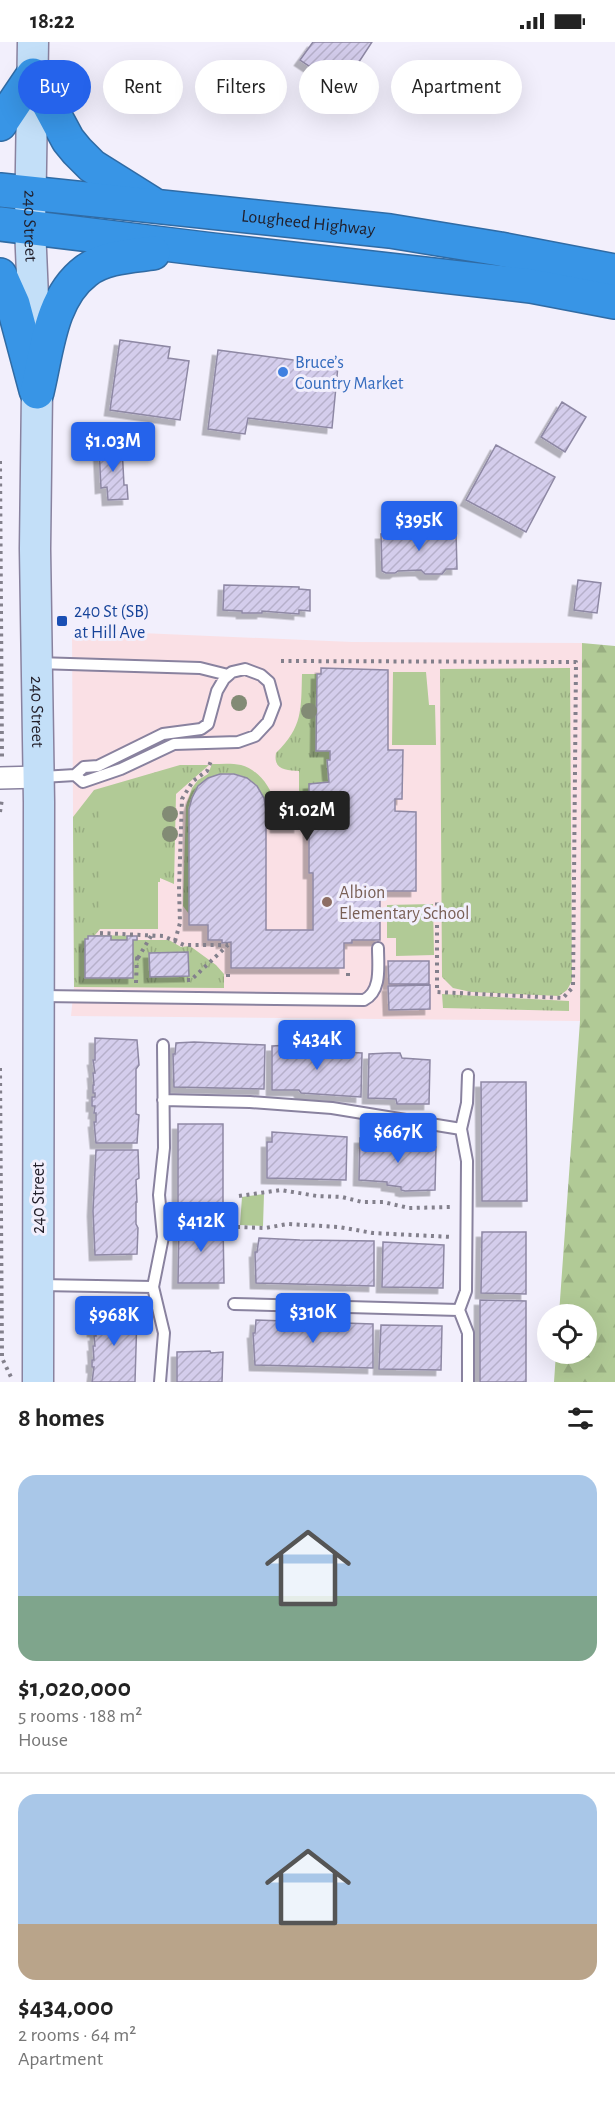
<!DOCTYPE html>
<html lang="en">
<head>
<meta charset="utf-8">
<style>
	body { margin:0; font-family:"Alegreya Sans",sans-serif; background:#f2f2f2; color:#222; height:100vh; display:flex; flex-direction:column; font-size:22px; white-space:nowrap }
	* { box-sizing:border-box; margin:0 }
	p { font-size:20px; color:#767676 }
	.icon { flex:none; width:33px; height:33px; fill:none; stroke:currentColor; stroke-width:2; stroke-linecap:round; stroke-linejoin:round }
	.map { position:relative; height:1340px; overflow:hidden }
	.details { display:flex; flex-direction:column; background:#fff; flex:1 }
	.details>* { flex:none }
	.top-card { position:absolute; left:18px; top:18px; width:579px; height:54px; display:flex; gap:12px }
	.fabs { position:absolute; left:537px; top:1262px; display:grid; gap:12px }
	.fabs a { display:grid; place-items:center; width:60px; height:60px; border-radius:50%; background:#fff; box-shadow:0 6px 24px #0002; font-size:30px }
	.price { position:absolute; translate:-50% -51px; padding:0 14px; border-radius:6px; background:#2563eb; color:#fff; font-size:20px; line-height:39px; filter:drop-shadow(0 2px 3px #0008) }
	.price::after { content:''; position:absolute; left:50%; top:36px; width:18px; height:14px; margin-left:-9px; background:inherit; clip-path:polygon(0 0,100% 0,50% 100%) }
	.price.current { background:#222; color:#fff }
	ul { padding:0; list-style:none }
	li { display:grid; align-content:center; gap:12px; height:318px; padding:0 18px }
	li+li { border-top:2px solid #e0e0e0 }
	li span { display:grid; place-items:center; height:186px; border-radius:18px; color:#555 }
	li>.icon { margin-inline-start:auto }
	span .icon { width:108px; height:108px; fill:#fffc; stroke-width:1 }
	li b { font-size:26px }
	h2 { display:flex; justify-content:space-between; align-items:center; height:72px; padding:0 18px; font-size:26px }
	.tag { padding:0 21px; border-radius:27px; background:#fff; box-shadow:0 6px 24px #0002; font-size:21px; line-height:54px }
	.tag.current { background:#2563eb; color:#fff }
	.status { display:flex; justify-content:space-between; align-items:center; height:42px; padding:0 30px; background:#fff; direction:ltr }
	.status svg { height:16px; fill:currentColor }
	.map>svg:first-child { display:block }
</style>
</head>
<body>
<div class="status"><b>18:22</b><svg viewBox="0 0 49 12"><path d="M0 12V9h3v3zM5 12V6h3v6zM10 12V3h3v9zM15 12V0h3v12zM26 1h20v11H26zM47 4h2v5h-2z"/></svg></div>
<div class="map">
<svg width="615" height="1340" viewBox="0 0 615 1340">
	<defs>
		<pattern id="grass-tufts" width="24" height="20" patternUnits="userSpaceOnUse" patternTransform="scale(1.5)"><rect width="24" height="20" fill="#b1ca96"/><path d="M3 7l-1-3M5 7V3M7 7l1-3M15 17l-1-3M17 17v-4M19 17l1-3" fill="none" stroke="#98ad81"/></pattern>
		<pattern id="forest-firs" width="22" height="20" patternUnits="userSpaceOnUse" patternTransform="scale(1.5)"><rect width="22" height="20" fill="#b1ca96"/><path d="M5 1l3.5 6h-7zM16 11l3.5 6h-7z" fill="#98ad81"/></pattern>
		<pattern id="building-hatch" width="6" height="6" patternUnits="userSpaceOnUse" patternTransform="scale(1.5)"><rect width="6" height="6" fill="#d4cdec"/><path d="M-1 1l2-2M0 6l6-6M5 7l2-2" fill="none" stroke="#b6b0ca"/></pattern>
		<filter id="shadow"><feDropShadow dx="-5.5" dy="5.5" stdDeviation="0" flood-color="#0004"/></filter>
	</defs>
	<rect width="100%" height="100%" fill="#f2effc"/>
	<!-- education -->
	<path fill="#fae0e5" d="M72,588L352,600L582,601L580,979L71,974L74,945Z"/>
	<!-- grass -->
	<path fill="url(#grass-tufts)" d="M570,626L572,939L567,948L559,954L471,950L453,946L442,935L440,627Z
		M302,632H317L316,708L330,709V718H327L329,740L309,742V768H299V729C286,728 273,728 276,711C303,685 301,667 302,632Z
		M212,722C221,722 232,721 241,723C257,727 272,745 274,761L276,762V768H266C263,761 261,752 257,745C254,740 247,736 242,734C215,725 195,741 189,767V872L183,864L186,764L192,746L198,738L208,732Z
		M180,723H209L176,752L174,842L160,836V751H100V887L95,893L137,894L138,898H169L181,905L190,904L216,923L224,932V946L74,945L73,775L94,748Z
		M442,952L569,959V969L443,966Z"/>
	<!-- forest -->
	<path fill="url(#forest-firs)" d="M582,601L615,604V1340H554L556,1311H586V1272H559L580,979Z"/>
	<!-- park -->
	<path fill="#b1ca96" d="M393,630H426L429,663H435L436,703H392Z
		M100,751H160V840H158V887H100Z
		M433,862L434,913L396,914V896H387V863Z
		M264,1152L263,1184L240,1183L242,1155Z"/>
	<!-- building -->
	<path fill="url(#building-hatch)" stroke="#8e88a4" stroke-width="1.5" fill-rule="evenodd" filter="url(#shadow)" d="M313,0H372L342,46L300,18Z
		M120,298L170,305L168,316L189,319L180,378L110,368Z
		M218,308L338,324L332,386L248,376L245,392L208,387Z
		M562,360L586,375L565,410L541,395Z
		M496,403L555,435L526,490L466,458Z
		M122,405L124,443H127L128,457L108,458L107,445L101,446L99,406Z
		M456,489L457,527H446L442,532H425L421,528L398,529L395,531H386L382,529L381,492Z
		M578,538L601,541L597,571L574,568Z
		M224,543L299,545V547L310,548V569L299,568V572L262,569V571H242V569L223,568Z
		M321,626L388,628V708H403L402,757H395V769L416,770V849H380V898H352V901H344V926H231V900L222,901V898H208V883H189V767L192,756L198,744L208,736L220,732H234L247,736L257,744L264,756L266,768H276V762H299V768H309V742L329,740L327,718H330V709H316L317,632H321ZM266,779H276V785H299V779H309V831H313V888H266Z
		M88,894H111V898H127V894H137V898H133V936H85V897H88Z
		M188,910L189,934L150,935L149,911Z
		M388,919H429V942H389Z
		M430,943V967L389,968L388,944Z
		M95,996L137,998L139,1023L136,1027V1072L139,1073L137,1101H96L94,1080H96V1071H94L95,1064H92V1055H95V1051H93V1043H94L93,1031H95L93,1018H95Z
		M194,1000L265,1003L264,1047L174,1045L173,1012H175L176,1001Z
		M291,1003H303L305,1006L333,1008V1009L343,1010L362,1011L361,1055L301,1051L299,1048H272V1004Z
		M388,1011H400L402,1016L430,1018L429,1062H397L396,1057L368,1056L369,1012Z
		M481,1040H526L527,1159H482Z
		M178,1082H223V1171H178Z
		M272,1090L347,1095L346,1138L267,1136V1100H272Z
		M360,1096H393V1099L405,1100L407,1105H436L435,1148L405,1149L401,1148V1145L387,1143V1140L359,1138Z
		M96,1108H138L139,1136L136,1138L137,1160H136V1182L138,1186L137,1212L95,1213L93,1169Z
		M179,1180H223L224,1241H178Z
		M482,1190H526V1252L481,1251Z
		M259,1196L300,1198L374,1199V1244L256,1241L255,1210H257Z
		M383,1200L444,1203L443,1246L382,1245Z
		M480,1258L526,1259V1340H480Z
		M94,1268H113V1273H137L135,1340H92L94,1325H92V1318H94L93,1304H95L94,1294H96V1289H93Z
		M256,1278L373,1282V1326L255,1323L253,1291H255Z
		M381,1283L442,1284L441,1328L379,1327Z
		M210,1309L211,1311L223,1310L222,1340H177V1310Z"/>
	<g fill="none" stroke-linecap="round" stroke-linejoin="round">
		<defs>
			<path id="lane" d="M37,621L200,626L228,633
				M245,627L261,633L269,640L275,662L268,680L255,694L238,700L174,702L121,727L83,740L75,733L84,725L98,724L163,692L201,687L208,682L217,649L224,637L232,630Z
				M42,735L75,733
				M41,954L364,958C382,949 378,924 378,906
				M468,1033L467,1061L461,1087L467,1119L466,1249L459,1268L468,1291V1340
				M163,1058L250,1060L332,1066L461,1087
				M40,1243L153,1245
				M234,1262L459,1268
				M160,1340L164,1291L153,1245L163,1195L159,1153L164,1106L163,1003"/>
			<path id="street" d="M0,736L39,735"/>
			<g id="secondary">
				<path id="s1" d="M33,0L30,185L37,350L35,507L39,760L38,1340"/>
			</g>
			<g id="highway">
				<path d="M0,82L33,33L68,98L77,109L92,124L151,161"/>
				<path id="s2" d="M0,148L390,189L500,207L615,229"/>
				<path d="M0,182L213,208L531,244L615,260"/>
				<path d="M0,233L13,262L36,348"/>
				<path d="M37,350C47,309 50,256 86,229C104,215 131,214 153,211"/>
			</g>
		</defs>
		<!-- lane casing -->
		<use href="#lane" stroke="#89829f" stroke-width="14"/>
		<!-- street casing -->
		<use href="#street" stroke="#89829f" stroke-width="24"/>
		<!-- secondary casing -->
		<use href="#secondary" stroke="#89829f" stroke-width="33"/>
		<!-- highway casing -->
		<use href="#highway" stroke="#306ba4" stroke-width="36"/>
		<!-- path -->
		<path stroke="#83808c" stroke-width="4" stroke-dasharray="3 4.5" stroke-linecap="butt" d="M0,419L2,716
			M281,619L576,620L573,945L563,956L437,950V858
			M0,770L2,757
			M100,891L163,894L184,903H228
			M175,899L180,881L179,846L182,757L193,739L207,729L211,719
			M138,916L151,894
			M348,931V934
			M228,932V935
			M187,938H191L228,903
			M136,941L137,916H142
			M0,1026L2,1316L11,1335
			M239,1154L281,1148L317,1154L342,1155L362,1160H383L409,1166L452,1165
			M237,1185L265,1186L288,1182L339,1185L373,1191L453,1195"/>
		<!-- lane -->
		<use href="#lane" stroke="#fff" stroke-width="10"/>
		<!-- street -->
		<use href="#street" stroke="#fff" stroke-width="21"/>
		<!-- secondary -->
		<use href="#secondary" stroke="#c3dff8" stroke-width="30"/>
		<!-- highway -->
		<use href="#highway" stroke="#3895e6" stroke-width="33"/>
	</g>
	<!-- trees -->
	<g fill="#828b75">
		<circle cx="239" cy="661" r="8"/>
		<circle cx="309" cy="669" r="8"/>
		<circle cx="170" cy="772" r="8"/>
		<circle cx="170" cy="792" r="8"/>
	</g>
	<!-- markers -->
	<circle fill="#3f7fe0" stroke="#f2effc" stroke-width="2" cx="283" cy="330" r="6"/>
	<rect fill="#1a4fb4" stroke="#f2effc" stroke-width="2" x="56" y="573" width="12" height="12" rx="3"/>
	<circle fill="#8d6e63" stroke="#f2effc" stroke-width="2" cx="327" cy="860" r="6"/>
	<g text-anchor="middle" stroke-width="6" stroke-linejoin="round" paint-order="stroke">
		<!-- street labels -->
		<g font-size="18" fill="#211e29" stroke="#f2effc">
			<text dy="6" stroke="none"><textPath href="#s2" startOffset="310">Lougheed Highway</textPath></text>
			<text dy="6" stroke="none"><textPath href="#s1" startOffset="184">240 Street</textPath></text>
			<text dy="6" stroke="none"><textPath href="#s1" startOffset="670">240 Street</textPath></text>
			<text transform="translate(38 1156) rotate(-90)" y="6">240 Street</text>
		</g>
		<!-- shop labels -->
		<g font-size="18" fill="#366cbe" stroke="#f2effc" text-anchor="start">
			<text x="295" y="326">Bruce’s<tspan x="295" dy="21">Country Market</tspan></text>
		</g>
		<!-- transit labels -->
		<g font-size="18" fill="#164399" stroke="#f2effc" text-anchor="start">
			<text x="74" y="575">240 St (SB)<tspan x="74" dy="21">at Hill Ave</tspan></text>
		</g>
		<!-- education labels -->
		<g font-size="18" fill="#785e54" stroke="#f2effc" text-anchor="start">
			<text x="339" y="856">Albion<tspan x="339" dy="21">Elementary School</tspan></text>
		</g>
	</g>
</svg>
<div class="fabs">
<a><svg class="icon" aria-label="locate" viewBox="0 0 24 24"><circle cx="12" cy="12" r="6"/><path d="M12 2v4M12 18v4M2 12h4M18 12h4"/></svg></a>
</div>
<b class="price" style="left:113px;top:431px">$1.03M</b>
<b class="price" style="left:419px;top:510px">$395K</b>
<b class="price current" style="left:307px;top:800px">$1.02M</b>
<b class="price" style="left:317px;top:1029px">$434K</b>
<b class="price" style="left:398px;top:1122px">$667K</b>
<b class="price" style="left:201px;top:1211px">$412K</b>
<b class="price" style="left:313px;top:1302px">$310K</b>
<b class="price" style="left:114px;top:1305px">$968K</b>
<div class="top-card">
<a class="tag current">Buy</a>
<a class="tag">Rent</a>
<a class="tag">Filters</a>
<a class="tag">New</a>
<a class="tag">Apartment</a>
</div>
</div>
<section class="details">
<h2>8 homes<svg class="icon" aria-label="filters" viewBox="0 0 24 24"><path d="M4 7h16M4 17h16"/><circle cx="9" cy="7" r="2"/><circle cx="15" cy="17" r="2"/></svg></h2>
<ul>
<li><span style="background:linear-gradient(#a9c7e8 65%,#7fa58c 0)"><svg class="icon" aria-label="home" viewBox="0 0 24 24"><path d="M3 11l9-7 9 7M6 9v11h12V9"/></svg></span><div><b>$1,020,000</b><p>5 rooms · 188 m²</p><p>House</p></div></li>
<li><span style="background:linear-gradient(#a9c7e8 70%,#b9a48a 0)"><svg class="icon" aria-label="home" viewBox="0 0 24 24"><path d="M3 11l9-7 9 7M6 9v11h12V9"/></svg></span><div><b>$434,000</b><p>2 rooms · 64 m²</p><p>Apartment</p></div></li>
</ul>
</section>
</body>
</html>
